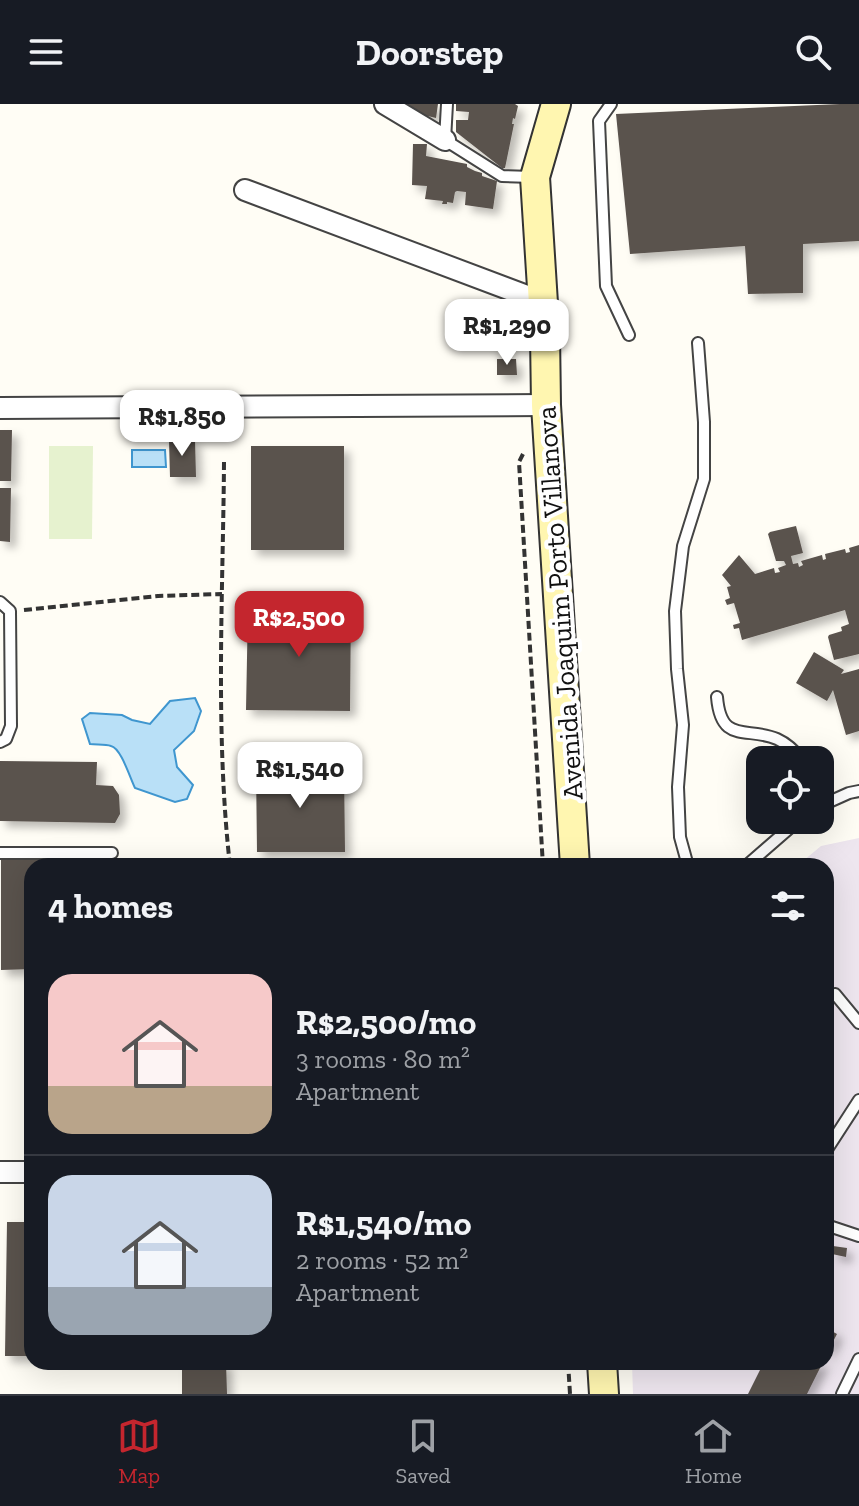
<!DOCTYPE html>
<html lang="en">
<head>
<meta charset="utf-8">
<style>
	body { margin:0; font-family:"Zilla Slab",serif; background:#20242c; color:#f1f3f6; height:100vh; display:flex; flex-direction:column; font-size:30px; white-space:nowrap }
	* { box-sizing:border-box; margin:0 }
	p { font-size:26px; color:#9ea1a6 }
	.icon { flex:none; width:44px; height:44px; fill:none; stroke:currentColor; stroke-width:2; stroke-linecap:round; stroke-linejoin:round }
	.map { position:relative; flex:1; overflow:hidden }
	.drawer { position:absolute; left:24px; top:754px; width:810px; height:512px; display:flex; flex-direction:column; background:#171b24; border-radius:24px; box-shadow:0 8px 32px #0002 }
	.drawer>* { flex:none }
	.tools { position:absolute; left:746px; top:642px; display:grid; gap:16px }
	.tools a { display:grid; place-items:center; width:88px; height:88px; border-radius:16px; background:#171b24; box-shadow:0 8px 32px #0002; font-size:40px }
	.price { position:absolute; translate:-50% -68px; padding:0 18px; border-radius:16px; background:#fff; color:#222; font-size:26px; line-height:52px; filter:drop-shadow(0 2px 4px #0008) }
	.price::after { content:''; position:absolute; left:50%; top:48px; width:24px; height:18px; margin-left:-12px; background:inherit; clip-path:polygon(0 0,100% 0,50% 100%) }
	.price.on { background:#c4262e; color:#fff }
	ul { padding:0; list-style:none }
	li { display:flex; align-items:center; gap:24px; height:200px; padding:0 24px }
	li+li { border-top:2px solid #363941 }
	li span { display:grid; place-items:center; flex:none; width:224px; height:160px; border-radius:24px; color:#555 }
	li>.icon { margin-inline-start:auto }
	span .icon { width:96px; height:96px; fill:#fffc; stroke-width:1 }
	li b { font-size:34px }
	h2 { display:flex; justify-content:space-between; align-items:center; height:96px; padding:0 24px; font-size:34px }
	header { display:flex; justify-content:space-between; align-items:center; height:104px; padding:0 24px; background:#171b24; font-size:36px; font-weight:700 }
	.tab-bar { display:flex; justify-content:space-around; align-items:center; height:112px; border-top:2px solid #363941; background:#171b24; font-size:22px; color:#9ea1a6 }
	.tab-bar a { display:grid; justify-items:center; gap:4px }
	.tab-bar .on { color:#c4262e }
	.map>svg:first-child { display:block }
</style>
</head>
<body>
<header><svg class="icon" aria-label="menu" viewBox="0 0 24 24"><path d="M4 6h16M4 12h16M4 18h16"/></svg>Doorstep<svg class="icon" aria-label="search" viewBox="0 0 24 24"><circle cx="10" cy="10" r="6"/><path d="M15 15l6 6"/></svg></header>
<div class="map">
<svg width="859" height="1290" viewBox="0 0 859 1290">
	<defs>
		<filter id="shadow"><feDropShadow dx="6" dy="6" stdDeviation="4" flood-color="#0004"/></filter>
	</defs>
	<rect width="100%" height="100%" fill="#fffdf5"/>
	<!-- industrial -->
	<path fill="#eee6ef" d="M859,734V1290H633L632,1258H826V762H797L821,742Z"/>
	<!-- pitch -->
	<path fill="#e6f2cf" d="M49,342H93L92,435H49Z"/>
	<!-- water -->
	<path fill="#b9e0f7" stroke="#3f96cf" stroke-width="2" d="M132,346H165L166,363H132Z
		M195,594L201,607L194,627L174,646L177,663L193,681L187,695L175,698L135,684C130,674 121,644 111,642C105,640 96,641 90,640L82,615L90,609L122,611L132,616L150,620L170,597Z"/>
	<!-- building -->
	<path fill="#5a524d" filter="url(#shadow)" d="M404,0H438L436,14L402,6Z
		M456,0H515L518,2L515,15L513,14L512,20H514L505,64H502L456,28V16H468L469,8L456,7Z
		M840,0H859V137L803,140V189L748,190L745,142L630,150L616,10Z
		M413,40H427L426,52L467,60V63L475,67L482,69V72L497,77L493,105L465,101L466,88L457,87L455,88L453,99L447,98V100H442L443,97L425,95L427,82L412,81Z
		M497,255H516L517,271H497Z
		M0,326H12L11,377H0Z
		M169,336H195L196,373H170Z
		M251,342H344V446H251Z
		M0,384H11L10,438L0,437Z
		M796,422L803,449L791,452L793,460L798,459L799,463L803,461L801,457L822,451L823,456L826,455L825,450L845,445L846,449L850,448L849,444L859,441V550L834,556L828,533L829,531L842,527L841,523L849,520L845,506L742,536L739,524L734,525L733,521L740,519L734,499L727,501L725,496L730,494L727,483L731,482L722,471L739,451L755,470L774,464L775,469L780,468L778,464L786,461L784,457H776L768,430L770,428Z
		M248,502L351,503L350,607L246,606Z
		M814,548L844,566L841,570L859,565V627L846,631L833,586L827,597L796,579Z
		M0,657L97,658L96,681L113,682L119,691L120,710L115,719L0,717Z
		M256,663H344L345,748H257Z
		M97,754V762H32V865L1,866V755Z
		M7,1118H32V1252H5Z
		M833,1142L847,1144L846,1153L832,1150Z
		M826,1224L837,1230L826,1251Z
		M182,1258H226L227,1290H182Z
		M764,1258H823L807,1290H748Z"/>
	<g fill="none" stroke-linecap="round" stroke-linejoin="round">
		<defs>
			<path id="lane" d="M447,0L445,36L502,72L533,73
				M611,0L599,17L606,182L629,231
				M0,498L10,507L11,622L6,635L0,638
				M717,593C721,641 747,622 777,635C788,640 795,647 802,656
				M820,702L849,689L859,687
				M0,749H112
				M688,762L680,733L678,683L683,621L677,565L675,507L683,442L704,375V318L698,239
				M746,762L799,716
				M835,890L859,919
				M826,1047L859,996
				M826,1121L859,1132
				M842,1290L859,1255"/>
			<path id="street" d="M385,0L445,36
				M245,86L543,198
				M0,304L546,301
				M0,1068H32"/>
			<path id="secondary" d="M556,0L535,73L545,231L546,301L575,762
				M602,1258L604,1290"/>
		</defs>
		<!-- lane casing -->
		<use href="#lane" stroke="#444" stroke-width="14"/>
		<!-- street casing -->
		<use href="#street" stroke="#444" stroke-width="24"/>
		<!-- secondary casing -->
		<use href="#secondary" stroke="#333" stroke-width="32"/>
		<!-- path -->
		<path stroke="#333" stroke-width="4" stroke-dasharray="8 4" stroke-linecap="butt" d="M523,350L519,358L543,762
			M224,358C223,492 215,628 230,762
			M24,506L158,492L222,490
			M568,1258L570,1290"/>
		<!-- lane -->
		<use href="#lane" stroke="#fff" stroke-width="10"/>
		<!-- street -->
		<use href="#street" stroke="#fff" stroke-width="20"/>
		<!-- secondary -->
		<use href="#secondary" stroke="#fff6b0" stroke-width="28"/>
	</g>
	<g text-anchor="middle" stroke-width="8" stroke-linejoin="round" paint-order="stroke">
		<!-- street labels -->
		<g font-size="28" fill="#111" stroke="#fff">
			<text transform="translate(559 499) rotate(-94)" y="10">Avenida Joaquim Porto Villanova</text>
		</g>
	</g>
</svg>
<div class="tools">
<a><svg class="icon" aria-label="locate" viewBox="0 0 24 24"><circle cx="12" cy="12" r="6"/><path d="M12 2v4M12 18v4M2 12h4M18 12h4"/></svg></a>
</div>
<b class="price" style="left:507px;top:263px">R$1,290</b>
<b class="price" style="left:182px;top:354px">R$1,850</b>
<b class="price on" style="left:299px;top:555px">R$2,500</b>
<b class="price" style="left:300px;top:706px">R$1,540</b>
<section class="drawer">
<h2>4 homes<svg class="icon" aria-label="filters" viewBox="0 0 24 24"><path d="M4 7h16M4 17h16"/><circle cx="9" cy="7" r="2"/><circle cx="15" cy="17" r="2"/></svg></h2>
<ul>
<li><span style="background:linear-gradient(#f6c9c9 70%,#b9a48a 0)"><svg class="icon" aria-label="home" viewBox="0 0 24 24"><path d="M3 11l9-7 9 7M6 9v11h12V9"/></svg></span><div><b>R$2,500/mo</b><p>3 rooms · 80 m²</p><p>Apartment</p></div></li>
<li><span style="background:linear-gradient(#c9d6e8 70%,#9aa5b1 0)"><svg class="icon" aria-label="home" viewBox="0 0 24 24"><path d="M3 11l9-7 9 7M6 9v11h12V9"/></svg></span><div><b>R$1,540/mo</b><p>2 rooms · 52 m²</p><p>Apartment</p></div></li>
</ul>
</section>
</div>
<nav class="tab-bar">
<a class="on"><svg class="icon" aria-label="map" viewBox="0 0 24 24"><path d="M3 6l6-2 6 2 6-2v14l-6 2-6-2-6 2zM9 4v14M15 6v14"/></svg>Map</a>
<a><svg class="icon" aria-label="saved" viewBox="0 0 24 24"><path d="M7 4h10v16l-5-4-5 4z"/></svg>Saved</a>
<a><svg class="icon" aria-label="home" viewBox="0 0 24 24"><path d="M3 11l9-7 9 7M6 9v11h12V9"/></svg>Home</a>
</nav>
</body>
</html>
